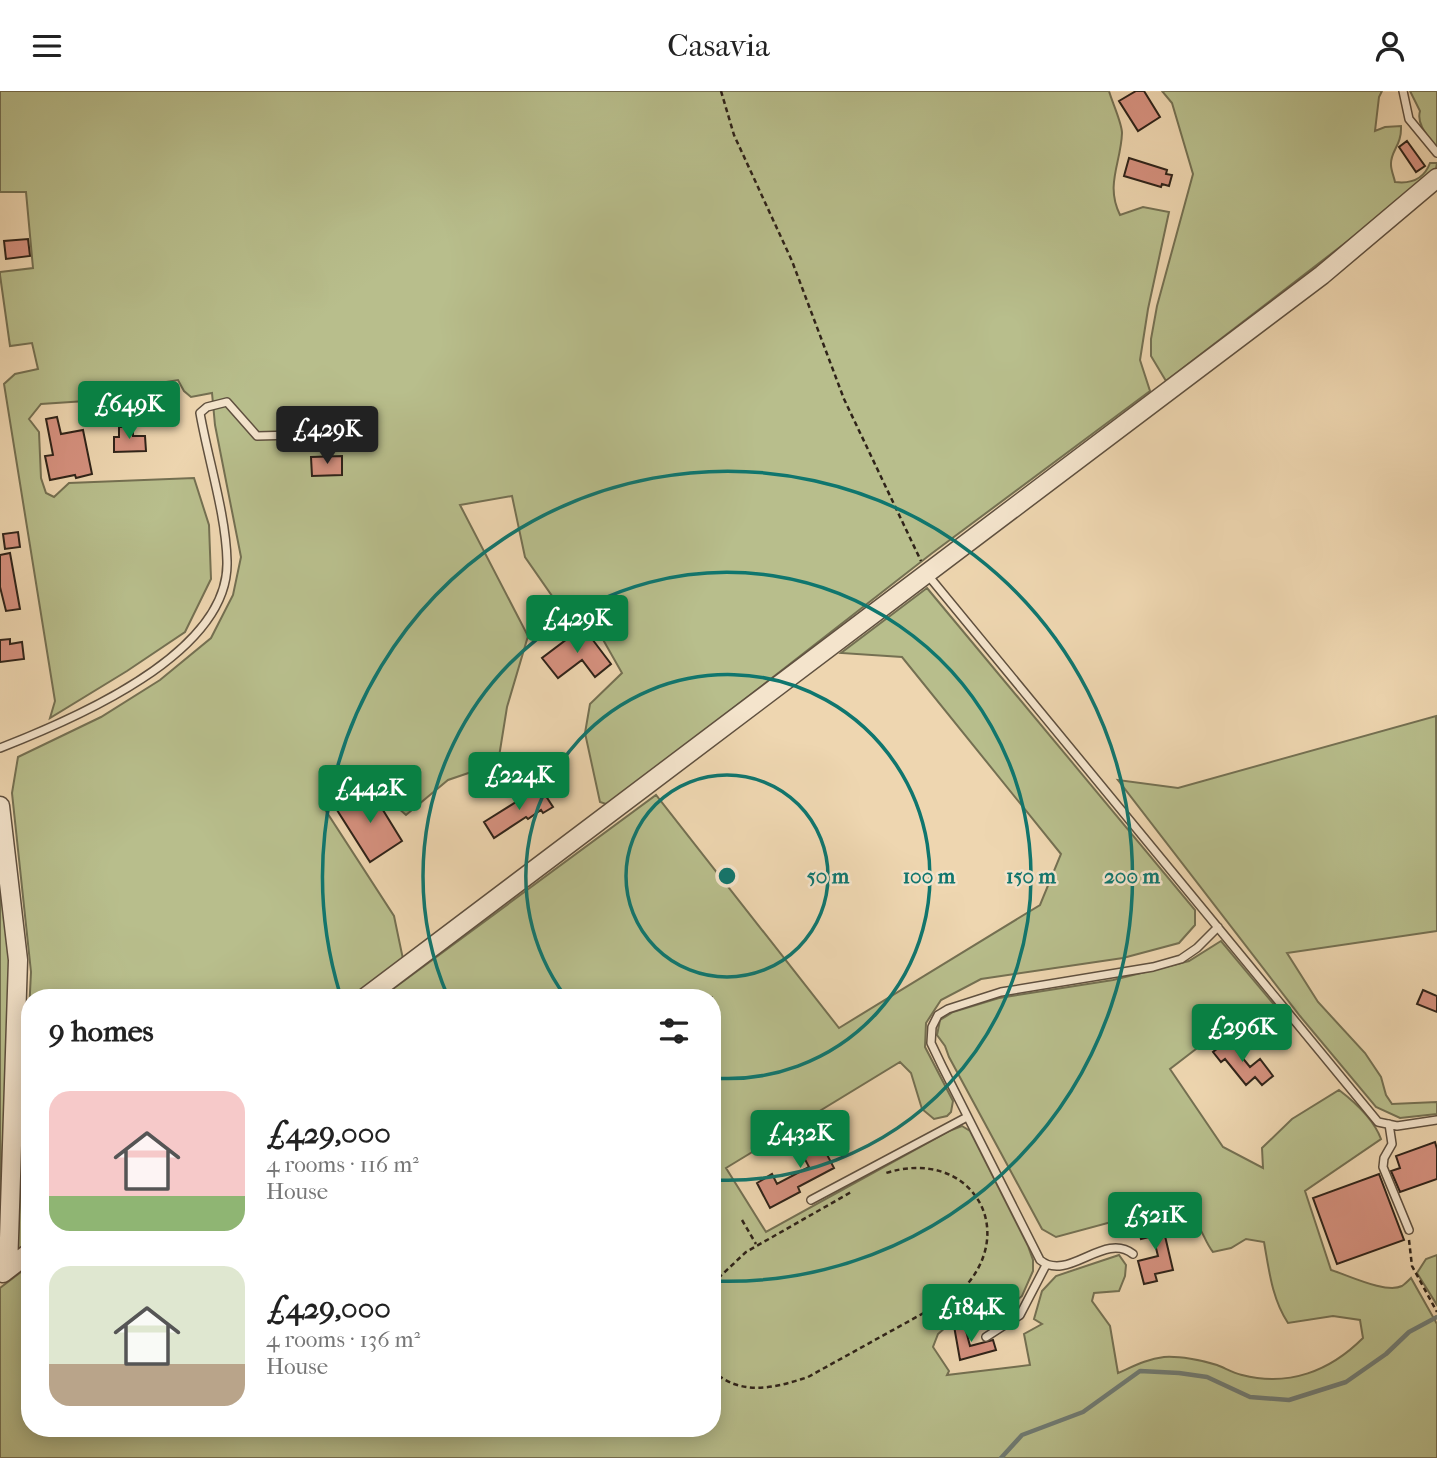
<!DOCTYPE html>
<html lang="en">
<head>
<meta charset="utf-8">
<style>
	body { margin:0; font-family:"IM FELL French Canon",serif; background:#f6f6f6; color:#222; height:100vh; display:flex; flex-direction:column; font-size:26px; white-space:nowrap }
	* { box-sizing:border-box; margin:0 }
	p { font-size:23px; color:#767676 }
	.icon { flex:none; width:38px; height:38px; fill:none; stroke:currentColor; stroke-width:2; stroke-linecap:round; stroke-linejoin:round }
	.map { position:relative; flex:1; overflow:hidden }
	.panel { position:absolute; left:21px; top:898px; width:700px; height:448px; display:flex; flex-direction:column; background:#fff; border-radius:28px; box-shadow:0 4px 18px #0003 }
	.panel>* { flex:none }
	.price { position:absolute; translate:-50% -60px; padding:0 16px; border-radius:7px; background:#0b8043; color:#fff; font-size:23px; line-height:46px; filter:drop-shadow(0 2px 4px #0008) }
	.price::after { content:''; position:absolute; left:50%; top:42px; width:21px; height:16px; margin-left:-10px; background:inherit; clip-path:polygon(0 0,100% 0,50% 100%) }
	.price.on { background:#222; color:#fff }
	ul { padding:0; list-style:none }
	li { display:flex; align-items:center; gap:21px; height:175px; padding:0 28px }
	li span { display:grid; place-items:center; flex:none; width:196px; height:140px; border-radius:21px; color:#555 }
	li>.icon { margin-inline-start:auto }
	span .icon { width:84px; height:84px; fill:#fffc; stroke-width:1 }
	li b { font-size:30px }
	h2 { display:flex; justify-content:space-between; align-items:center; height:84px; padding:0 28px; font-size:30px }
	header { display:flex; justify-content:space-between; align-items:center; height:91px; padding:0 28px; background:#fff; font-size:32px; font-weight:600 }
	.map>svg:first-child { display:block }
</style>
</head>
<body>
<header><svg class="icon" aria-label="menu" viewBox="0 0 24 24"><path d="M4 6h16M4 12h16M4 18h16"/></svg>Casavia<svg class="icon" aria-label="person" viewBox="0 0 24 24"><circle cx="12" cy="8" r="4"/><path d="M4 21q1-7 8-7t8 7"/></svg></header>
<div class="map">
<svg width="1437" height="1367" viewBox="0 0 1437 1367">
	<rect width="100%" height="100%" fill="#eed6b0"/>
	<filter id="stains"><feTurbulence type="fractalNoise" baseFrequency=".00286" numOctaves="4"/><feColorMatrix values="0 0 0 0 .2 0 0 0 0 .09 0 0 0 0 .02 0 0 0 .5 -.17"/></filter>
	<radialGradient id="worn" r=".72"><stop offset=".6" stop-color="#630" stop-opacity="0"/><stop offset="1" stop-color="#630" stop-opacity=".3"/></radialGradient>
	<!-- green -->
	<path fill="#b8be8c" stroke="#747052" stroke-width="2" d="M0,0H1109C1112,11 1122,32 1122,42C1121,72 1105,94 1120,124L1143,116L1169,121L1148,218L1140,269L1150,300L931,463L609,714L600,711L585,642L590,613L622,582L589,524L573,535L525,466L512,405L460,414L528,545L507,616L498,672L448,689L406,724L371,693L326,720L394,825L403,868L353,906H30V1154L17,1164L31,881L12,702L18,666L101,626L160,589L211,547L233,504L241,466L215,334L212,302L191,306L184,300L178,289L135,296L86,310L41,313L29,328L39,341L41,387L46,402L54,406L69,392L194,387L209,434L211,488L185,541L127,580L50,627L55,610L4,293L15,283L38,278L32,252L10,255L0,184V181L33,177L26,101H0Z
		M1162,0H1382L1379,6L1375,40L1385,36L1401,35C1402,55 1390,60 1391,74C1391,79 1394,86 1395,91C1411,93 1424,88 1430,72H1437L1436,78L1392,116L1166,290L1151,265V248L1157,215L1193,83L1172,12Z
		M1410,0H1437V57C1429,46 1416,34 1420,20Z
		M927,497L1195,819V834L1179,852L1123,867L981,888L941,909L926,932L925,956L953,1010L951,1021L947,1025L934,1028L922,1018L911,982L900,971L726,1077L766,1141L949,1040L962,1035L970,1040L1028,1155L1033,1169V1180L1022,1205L1003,1221L954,1229L938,1243L933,1256L949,1280L947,1284L1030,1274L1024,1243L1042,1233L1034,1228L1042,1200L1056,1185L1119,1164L1126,1174L1125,1185L1119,1200L1094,1202L1092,1210L1110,1235L1118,1282C1134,1275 1147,1268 1164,1266C1179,1265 1202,1269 1217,1274C1225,1277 1233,1282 1242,1284C1289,1296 1330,1280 1363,1247L1360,1229L1333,1225L1288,1232C1272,1208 1269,1179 1264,1151L1246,1148L1231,1157L1213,1161C1204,1150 1202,1135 1191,1127L1180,1128L1164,1124L1167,1116L1056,1146L1042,1138L949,966L945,955L937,944L940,929L953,921L999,907L1113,889L1189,870L1221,850L1281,922L1277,931L1264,944L1251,943L1235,928L1170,978L1223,1056L1263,1077L1262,1057L1292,1028L1339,999C1356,1012 1374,1029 1381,1048L1305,1100L1331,1179C1348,1184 1386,1203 1402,1195C1405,1193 1408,1190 1411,1187L1437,1233V1367H0V1197L30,1174V1337H712V906H382L656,704L839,937L1040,814L1061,763L902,566L841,562Z
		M1436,625L1437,840L1287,862L1318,911L1365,962L1381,986L1386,1004L1392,1013L1437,1011V1023L1400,1027L1376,1016L1300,925L1118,689L1178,697Z
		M0,761L12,868L0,1109Z
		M1437,1164V1214L1417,1182L1426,1168Z"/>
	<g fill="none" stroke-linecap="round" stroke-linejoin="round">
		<!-- stream -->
		<path stroke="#707c75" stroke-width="4.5" d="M1001,1367L1022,1344L1083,1321L1140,1280L1179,1282L1207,1286L1250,1306L1289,1309L1346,1291L1386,1263L1409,1241L1437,1226"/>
	</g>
	<!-- building -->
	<path fill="#d6917f" stroke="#2f2319" stroke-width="2" d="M1136,0H1144L1160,26L1138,40L1119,10Z
		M1407,50L1425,75L1416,81L1399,56Z
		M1129,67L1167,79L1166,83L1172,84L1169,95L1162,93L1161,96L1124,85Z
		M28,148L30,165L6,168L4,150Z
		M57,326L61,343L83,339L92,383L76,387L75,384L50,389L45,365L53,364L46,328Z
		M119,336H133V345H145L146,360L114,361V346H119Z
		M342,365V384L312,385L311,366Z
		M18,441L20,456L5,458L3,443Z
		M10,462L20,518L6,520L0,496V464Z
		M583,536L611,573L595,586L582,569L558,587L542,567Z
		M10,548V553L22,551L24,568L0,571V549Z
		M540,696L553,716L543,722L541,719L528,728L526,726L494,747L484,731Z
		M370,698L402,750L370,771L337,719Z
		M1423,899L1437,905V921L1417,913Z
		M1232,946L1240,956L1236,959L1250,976L1260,968L1273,985L1262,994L1255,986L1246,994L1225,968L1221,971L1213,961Z
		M824,1037L830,1049L822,1054L834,1077L798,1096L800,1101L770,1117L757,1092L772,1083L777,1093L809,1076L796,1051Z
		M1435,1051L1437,1058V1088L1400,1101L1391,1080L1400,1077L1396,1065Z
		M1379,1083L1404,1149L1337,1173L1313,1107Z
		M1161,1128L1173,1179L1155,1183L1157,1190L1144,1193L1138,1170L1158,1165L1153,1145L1141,1148L1137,1134Z
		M964,1232L970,1255L993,1249L996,1259L960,1269L954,1235Z"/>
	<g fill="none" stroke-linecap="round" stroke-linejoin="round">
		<defs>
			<path id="service" d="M1403,0L1409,28L1437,62
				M927,483L1378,1031L1397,1035L1437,1029
				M0,657C72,629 230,563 227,470C226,424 208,368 200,322L207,316L227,311L257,345L332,343L333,349
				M1389,1033L1392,1053L1384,1067L1383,1076L1409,1139
				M811,1109L967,1026
				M1133,1163C1104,1140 1068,1192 1040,1169L942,975L931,952L932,936L938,924L948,918L1001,901L1153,876L1181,868L1197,857L1218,836
				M986,1246L1020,1224L1046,1174"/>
			<path id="tertiary" d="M0,715L18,869L8,1178
				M366,906L1322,184L1437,87
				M3,1182L30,1161"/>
		</defs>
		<!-- service casing -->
		<use href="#service" stroke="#5f503f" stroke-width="10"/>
		<!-- tertiary casing -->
		<use href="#tertiary" stroke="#5f503f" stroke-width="21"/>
		<!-- path -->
		<path stroke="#2f2319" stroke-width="2.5" stroke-dasharray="5 3.5" stroke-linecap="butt" d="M721,0L734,44L792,170L844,308L921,470
			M742,1129L756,1153
			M1409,1149L1412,1175L1437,1221
			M712,1193L746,1161L853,1100
			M712,1279C740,1306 775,1297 808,1286L958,1203C1024,1141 970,1053 883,1083"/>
		<!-- service -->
		<use href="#service" stroke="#f4e4cc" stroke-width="7"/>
		<!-- tertiary -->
		<use href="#tertiary" stroke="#f4e4cc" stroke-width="18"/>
	</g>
	<!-- distance rings -->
	<g fill="none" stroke="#0f766e" stroke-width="3.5">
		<circle cx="727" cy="785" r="101"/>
		<path d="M565 905A202 202 0 1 1 713 987"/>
		<path d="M448 906A304 304 0 1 1 714 1089"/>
		<path d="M340 903A405 405 0 1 1 713 1190"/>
	</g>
	<circle cx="727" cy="785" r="10" fill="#0f766e" stroke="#f4e4cc" stroke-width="3.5"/>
	<g font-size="21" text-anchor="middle" font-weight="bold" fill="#0f766e" stroke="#f4e4cc" stroke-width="5" stroke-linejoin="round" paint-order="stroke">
		<text x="828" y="792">50 m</text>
		<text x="929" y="792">100 m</text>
		<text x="1031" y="792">150 m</text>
		<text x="1132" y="792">200 m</text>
	</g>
	<rect width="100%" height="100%" filter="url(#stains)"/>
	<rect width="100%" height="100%" fill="url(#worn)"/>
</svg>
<b class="price" style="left:129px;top:350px">£649K</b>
<b class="price on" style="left:327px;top:375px">£429K</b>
<b class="price" style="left:577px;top:564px">£429K</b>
<b class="price" style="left:519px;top:721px">£224K</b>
<b class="price" style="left:370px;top:734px">£442K</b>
<b class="price" style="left:1242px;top:973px">£296K</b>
<b class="price" style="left:800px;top:1079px">£432K</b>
<b class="price" style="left:1155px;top:1161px">£521K</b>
<b class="price" style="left:971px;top:1253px">£184K</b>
<section class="panel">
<h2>9 homes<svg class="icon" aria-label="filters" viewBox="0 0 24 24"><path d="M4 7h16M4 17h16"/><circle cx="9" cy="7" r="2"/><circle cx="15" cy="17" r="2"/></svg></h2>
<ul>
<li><span style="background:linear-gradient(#f6c9c9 75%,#8fb573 0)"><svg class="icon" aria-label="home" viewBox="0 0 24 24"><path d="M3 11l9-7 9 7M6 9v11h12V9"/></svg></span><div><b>£429,000</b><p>4 rooms · 116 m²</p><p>House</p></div></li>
<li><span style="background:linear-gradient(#dfe7d0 70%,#b9a48a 0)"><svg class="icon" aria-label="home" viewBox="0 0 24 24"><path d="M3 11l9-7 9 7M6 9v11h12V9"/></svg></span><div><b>£429,000</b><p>4 rooms · 136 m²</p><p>House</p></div></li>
</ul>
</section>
</div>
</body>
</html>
